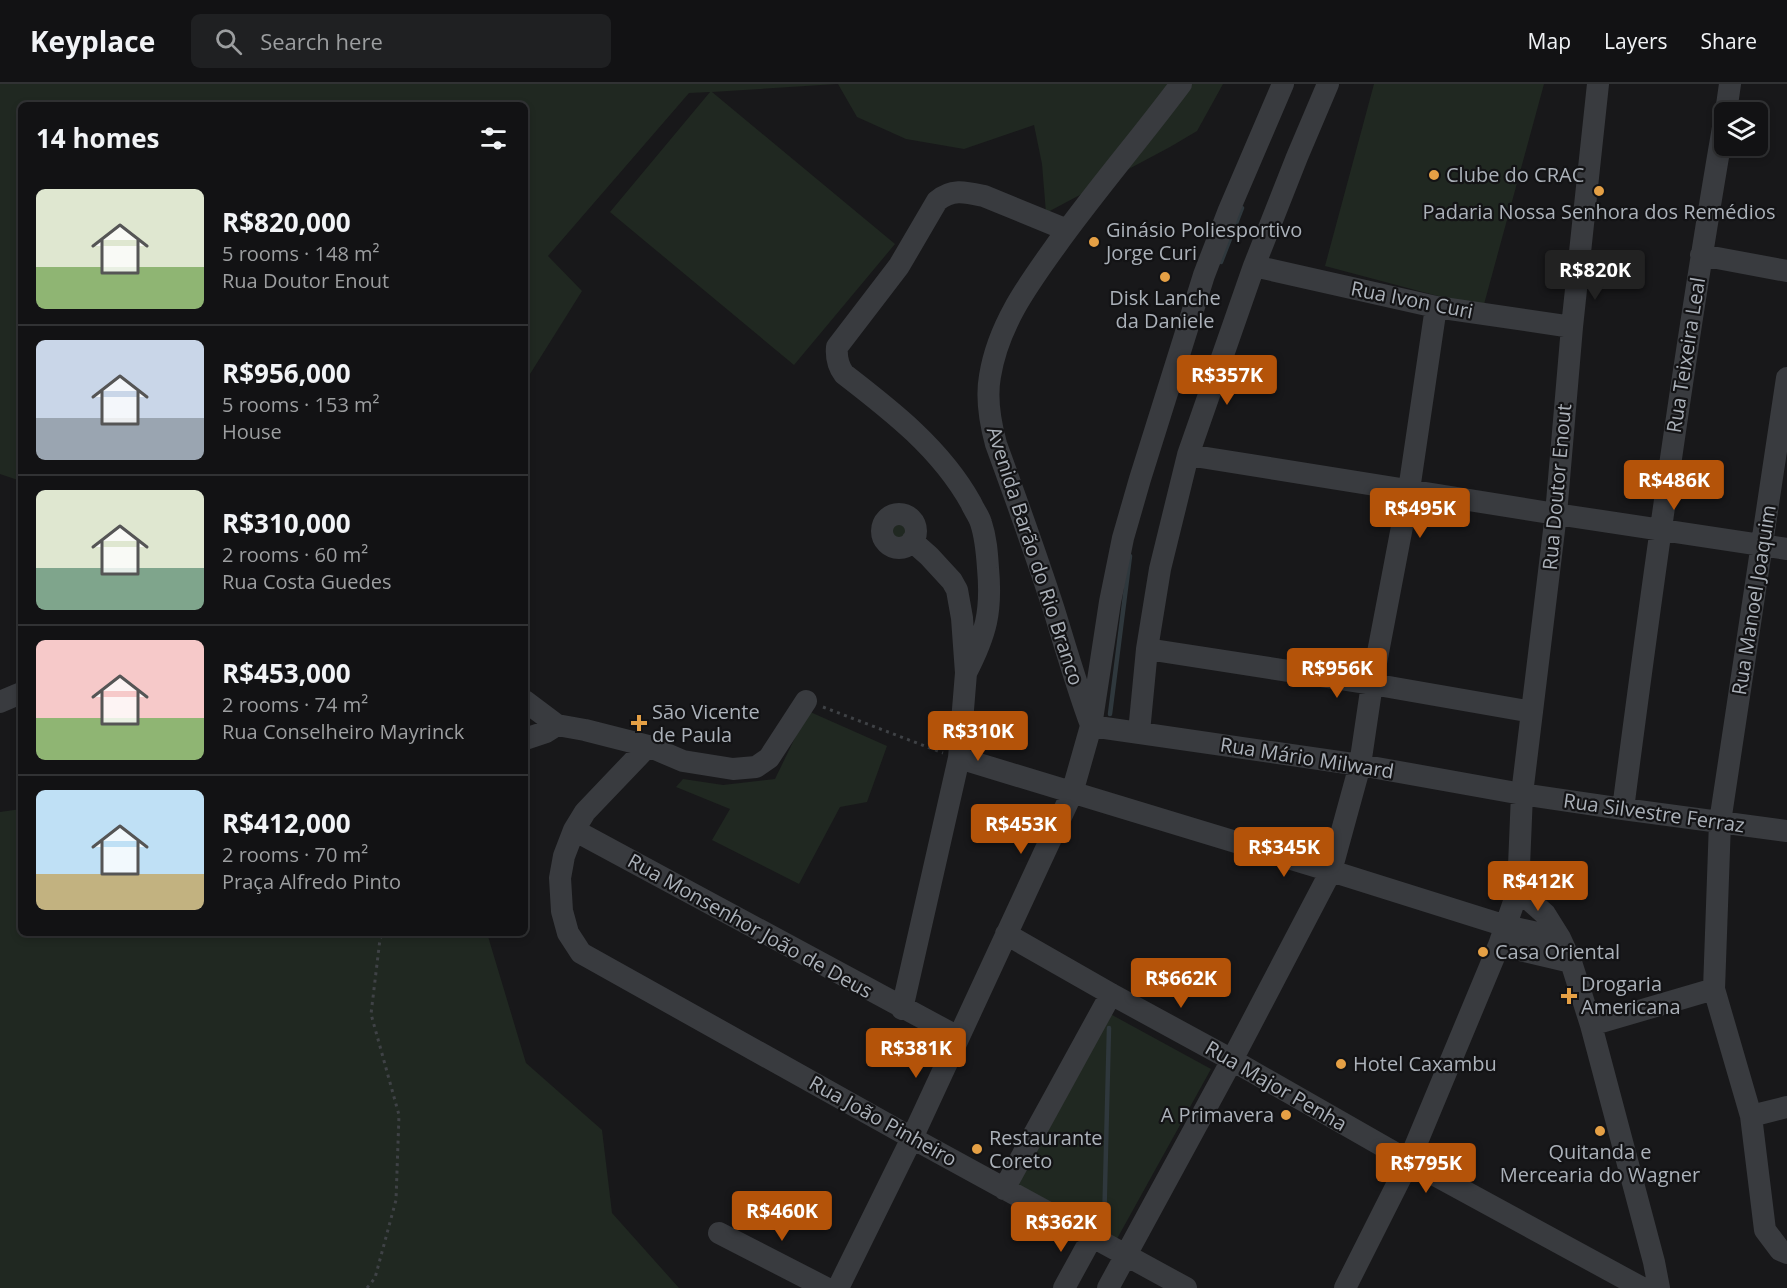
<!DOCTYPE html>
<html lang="en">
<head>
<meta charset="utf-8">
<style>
	body { margin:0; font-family:"Open Sans",sans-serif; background:#1f2022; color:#f1f3f6; height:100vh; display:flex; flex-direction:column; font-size:22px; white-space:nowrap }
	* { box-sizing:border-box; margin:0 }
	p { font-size:20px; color:#9c9ea0 }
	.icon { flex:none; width:33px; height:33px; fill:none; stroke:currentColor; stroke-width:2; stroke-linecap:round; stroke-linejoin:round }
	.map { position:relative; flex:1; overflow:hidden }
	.drawer { position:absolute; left:18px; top:18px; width:510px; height:834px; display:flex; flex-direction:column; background:#121214; border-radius:9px; box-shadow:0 3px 9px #0003,0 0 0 2px #313234 }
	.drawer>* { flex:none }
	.buttons { position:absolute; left:1714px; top:18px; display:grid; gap:12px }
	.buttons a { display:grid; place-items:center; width:54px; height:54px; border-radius:9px; background:#121214; box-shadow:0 3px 9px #0003,0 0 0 2px #313234; font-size:30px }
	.price { position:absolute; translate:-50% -51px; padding:0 14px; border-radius:6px; background:#b45309; color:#fff; font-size:20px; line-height:39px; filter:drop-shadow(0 2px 3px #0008) }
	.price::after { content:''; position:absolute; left:50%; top:36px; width:18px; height:14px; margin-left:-9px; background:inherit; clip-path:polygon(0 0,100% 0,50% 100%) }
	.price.current { background:#222; color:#fff }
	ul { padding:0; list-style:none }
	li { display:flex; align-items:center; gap:18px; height:150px; padding:0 18px }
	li+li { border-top:2px solid #313234 }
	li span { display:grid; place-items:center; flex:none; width:168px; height:120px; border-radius:9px; color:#555 }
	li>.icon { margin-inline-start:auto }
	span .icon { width:72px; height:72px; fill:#fffc; stroke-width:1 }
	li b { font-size:26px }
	h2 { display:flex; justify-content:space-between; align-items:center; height:72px; padding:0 18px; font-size:26px }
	header { display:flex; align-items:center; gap:36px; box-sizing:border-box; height:84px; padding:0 30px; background:#121214; border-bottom:2px solid #313234 }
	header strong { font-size:28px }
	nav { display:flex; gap:33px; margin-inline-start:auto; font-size:21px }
	.search { width:420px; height:54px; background:#1f2022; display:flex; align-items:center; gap:15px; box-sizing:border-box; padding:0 21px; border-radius:9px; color:#9c9ea0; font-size:22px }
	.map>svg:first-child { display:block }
</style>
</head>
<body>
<header>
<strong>Keyplace</strong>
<div class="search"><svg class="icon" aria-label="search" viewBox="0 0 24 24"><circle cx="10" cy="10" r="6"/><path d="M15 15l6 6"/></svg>Search here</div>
<nav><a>Map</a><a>Layers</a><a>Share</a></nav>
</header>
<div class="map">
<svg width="1787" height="1204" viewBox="0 0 1787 1204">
	<rect width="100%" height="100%" fill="#18181a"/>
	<!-- green -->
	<path fill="#202821" d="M0,0H837L712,8L895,160L794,281L610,128L710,8L689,9L548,172L582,207L525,298V21H21V397L0,390Z
		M838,0H1223L1197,47L1170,63L1046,129L1042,80L1034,41L964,65L906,55L857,33Z
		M1374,0H1544L1483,224L1325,182Z
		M885 447a13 13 0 1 1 26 0a13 13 0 1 1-26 0Z
		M808,627L887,662L867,718L840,723L799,800L712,756L730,725L676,703L683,695L723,701L775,695Z
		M21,725V849H487L526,979L602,1046L612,1129L679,1204H0V728Z
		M1103,926L1211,985L1113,1162L1007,1098Z"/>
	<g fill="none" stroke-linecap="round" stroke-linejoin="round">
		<!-- stream -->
		<path stroke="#2f383d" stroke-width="4.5" d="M1221,178L1242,124
			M1110,630L1130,472
			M1104,1144L1109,944"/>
		<!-- path -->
		<path stroke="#3f4246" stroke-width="3" stroke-dasharray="3 4.5" stroke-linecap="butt" d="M823,623L943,669
			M367,1204L375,1194L396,1116L399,1031L371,930L380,855L383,849"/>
		<!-- minor -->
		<path stroke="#393b3f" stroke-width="22" d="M1726,28L1730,0
			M1701,171L1787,187
			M1254,182L1436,223L1572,243
			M1787,294L1720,738L1714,905L1751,1032L1765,1146L1780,1166L1787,1169
			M1188,371L1556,430L1787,465
			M882 447a17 17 0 1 1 34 0a17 17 0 1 1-34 0Z
			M1147,565L1372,600L1532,628
			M966,589C986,550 992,528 988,484C987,469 986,454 981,439C979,432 974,426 971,419C941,365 892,327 844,290C838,282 836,274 837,263L899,182L937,117C952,104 966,108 984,112L1067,146
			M525,617L557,641L585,646L648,662L683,677L733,685L756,683L769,674L806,617
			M0,618L21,609
			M1091,641C1077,603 1066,565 1054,526C1036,470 1016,415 996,360C990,338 986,314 990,292C998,242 1027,202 1055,163C1095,107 1140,55 1181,0
			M1091,642L1360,681L1522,710L1623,725L1787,747
			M1139,648L1147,565L1160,485L1188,371L1254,182L1297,73L1328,0
			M525,655L546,648L557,641
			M648,662L585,728L574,746L564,772L560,794L562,827L568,849L581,869L912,1054L1186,1204
			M959,674L1331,787L1506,842L1560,854
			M1623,725C1653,494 1685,262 1725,32
			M574,746L958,953
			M1518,806L1545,830L1560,854L1571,878L1591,941L1654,1178L1659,1204
			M1006,850L1111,910L1232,976L1409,1077L1642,1204
			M1499,861L1571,878
			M902,925L959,674L966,589L962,534L957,506L952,497L929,472L912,457
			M1591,941L1714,905
			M1751,1032L1787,1023
			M1004,1105L1111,910
			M719,1149L826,1204
			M838,1204L912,1054L1072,709L1091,642L1110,518L1123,454L1140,395L1204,191L1229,126L1283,0
			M1064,1204L1092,1153
			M1108,1204L1232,976L1331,787L1360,681L1372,600L1409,406L1436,223
			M1345,1204L1409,1077L1499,861L1518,806L1522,710L1556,430L1572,243L1598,0"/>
	</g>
	<!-- markers -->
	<g fill="#e5a045" stroke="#131315" stroke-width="2">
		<circle cx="1434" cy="91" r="6"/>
		<circle cx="1599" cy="107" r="6"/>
		<circle cx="1094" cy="158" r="6"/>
		<circle cx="1165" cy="193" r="6"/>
		<path d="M636 630h6v6h6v6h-6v6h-6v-6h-6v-6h6z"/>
		<circle cx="1483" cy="868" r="6"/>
		<path d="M1566 903h6v6h6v6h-6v6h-6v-6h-6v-6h6z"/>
		<circle cx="1341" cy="980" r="6"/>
		<circle cx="1286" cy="1031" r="6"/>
		<circle cx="1600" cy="1047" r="6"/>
		<circle cx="977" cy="1065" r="6"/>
	</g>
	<g text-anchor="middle" stroke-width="4.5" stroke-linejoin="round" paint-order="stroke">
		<!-- poi labels -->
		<g font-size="20" fill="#abb1b9" stroke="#131315" text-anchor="start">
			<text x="1446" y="98">Clube do CRAC</text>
			<text x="1599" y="135" text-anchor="middle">Padaria Nossa Senhora dos Remédios</text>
			<text x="1106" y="153">Ginásio Poliesportivo<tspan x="1106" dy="23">Jorge Curi</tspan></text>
			<text x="1165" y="221" text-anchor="middle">Disk Lanche<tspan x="1165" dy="23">da Daniele</tspan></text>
			<text x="652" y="635">São Vicente<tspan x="652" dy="23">de Paula</tspan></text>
			<text x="1495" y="875">Casa Oriental</text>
			<text x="1581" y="907">Drogaria<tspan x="1581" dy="23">Americana</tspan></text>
			<text x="1353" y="987">Hotel Caxambu</text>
			<text x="1274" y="1038" text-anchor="end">A Primavera</text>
			<text x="989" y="1061">Restaurante<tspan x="989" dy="23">Coreto</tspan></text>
			<text x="1600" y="1075" text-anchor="middle">Quitanda e<tspan x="1600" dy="23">Mercearia do Wagner</tspan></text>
		</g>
		<!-- street labels -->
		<g font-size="20" fill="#abb1b9" stroke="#131315">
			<text transform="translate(1412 216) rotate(11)" y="7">Rua Ivon Curi</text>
			<text transform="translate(1686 271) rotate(-81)" y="7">Rua Teixeira Leal</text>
			<text transform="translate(1557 403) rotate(-85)" y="7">Rua Doutor Enout</text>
			<text transform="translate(1035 472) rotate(72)" y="7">Avenida Barão do Rio Branco</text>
			<text transform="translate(1754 516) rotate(-81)" y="7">Rua Manoel Joaquim</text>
			<text transform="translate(1307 674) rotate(9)" y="7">Rua Mário Milward</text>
			<text transform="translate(1654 729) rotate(8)" y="7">Rua Silvestre Ferraz</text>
			<text transform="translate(750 842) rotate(29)" y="7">Rua Monsenhor João de Deus</text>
			<text transform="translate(1276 1002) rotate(30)" y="7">Rua Major Penha</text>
			<text transform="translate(883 1037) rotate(29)" y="7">Rua João Pinheiro</text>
		</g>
	</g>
</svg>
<div class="buttons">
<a><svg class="icon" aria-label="layers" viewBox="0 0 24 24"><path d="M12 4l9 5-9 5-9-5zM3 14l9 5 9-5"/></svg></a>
</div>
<b class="price current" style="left:1595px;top:217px">R$820K</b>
<b class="price" style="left:1227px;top:322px">R$357K</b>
<b class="price" style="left:1674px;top:427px">R$486K</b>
<b class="price" style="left:1420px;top:455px">R$495K</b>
<b class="price" style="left:1337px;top:615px">R$956K</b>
<b class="price" style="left:978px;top:678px">R$310K</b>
<b class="price" style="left:1021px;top:771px">R$453K</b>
<b class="price" style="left:1284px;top:794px">R$345K</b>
<b class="price" style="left:1538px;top:828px">R$412K</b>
<b class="price" style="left:1181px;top:925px">R$662K</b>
<b class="price" style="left:916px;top:995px">R$381K</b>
<b class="price" style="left:1426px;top:1110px">R$795K</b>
<b class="price" style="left:782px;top:1158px">R$460K</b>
<b class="price" style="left:1061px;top:1169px">R$362K</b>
<section class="drawer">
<h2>14 homes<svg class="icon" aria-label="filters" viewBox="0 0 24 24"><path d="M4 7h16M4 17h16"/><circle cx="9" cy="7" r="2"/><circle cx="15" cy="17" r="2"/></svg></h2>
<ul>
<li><span style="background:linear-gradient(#dfe7d0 65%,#8fb573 0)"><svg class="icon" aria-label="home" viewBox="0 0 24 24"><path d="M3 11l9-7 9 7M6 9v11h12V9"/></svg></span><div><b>R$820,000</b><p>5 rooms · 148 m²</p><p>Rua Doutor Enout</p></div></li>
<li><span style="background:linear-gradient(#c9d6e8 65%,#9aa5b1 0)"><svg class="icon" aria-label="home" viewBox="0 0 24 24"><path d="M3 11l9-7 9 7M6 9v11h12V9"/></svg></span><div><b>R$956,000</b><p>5 rooms · 153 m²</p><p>House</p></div></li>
<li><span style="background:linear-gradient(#dfe7d0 65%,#7fa58c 0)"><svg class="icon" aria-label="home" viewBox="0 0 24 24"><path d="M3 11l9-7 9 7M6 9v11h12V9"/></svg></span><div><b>R$310,000</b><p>2 rooms · 60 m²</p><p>Rua Costa Guedes</p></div></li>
<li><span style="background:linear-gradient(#f6c9c9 65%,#8fb573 0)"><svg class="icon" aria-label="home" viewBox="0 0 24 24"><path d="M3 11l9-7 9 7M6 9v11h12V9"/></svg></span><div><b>R$453,000</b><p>2 rooms · 74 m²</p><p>Rua Conselheiro Mayrinck</p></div></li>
<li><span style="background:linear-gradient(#bfe0f5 70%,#c2b280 0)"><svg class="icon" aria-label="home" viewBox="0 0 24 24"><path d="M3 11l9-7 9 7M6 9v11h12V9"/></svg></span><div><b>R$412,000</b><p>2 rooms · 70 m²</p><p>Praça Alfredo Pinto</p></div></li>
</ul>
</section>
</div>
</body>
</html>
